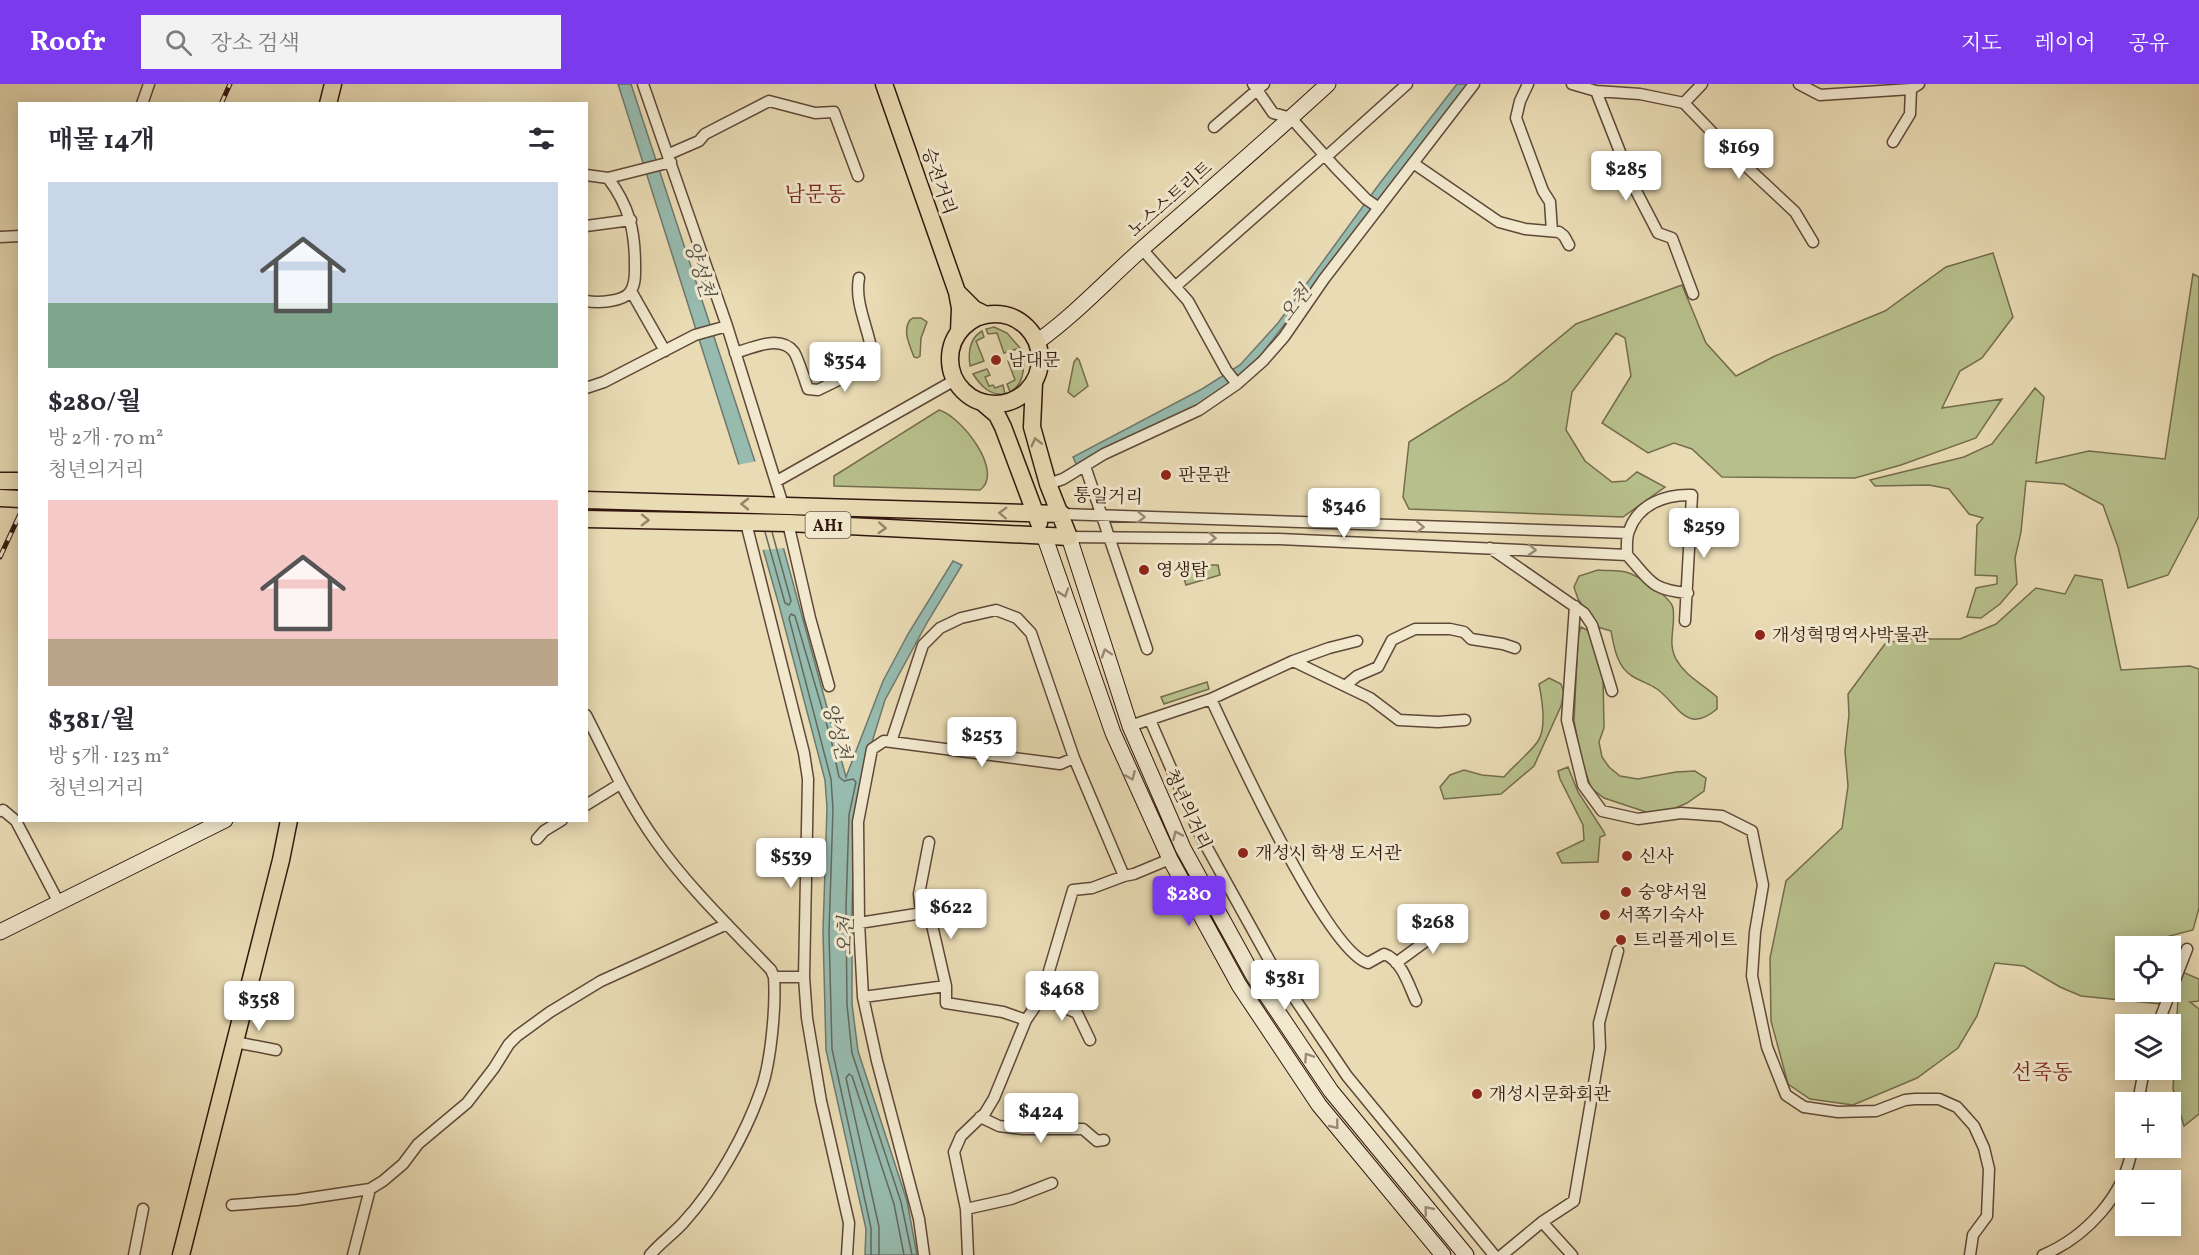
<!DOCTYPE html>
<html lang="ko">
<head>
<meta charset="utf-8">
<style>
	body { margin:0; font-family:Vollkorn,"Noto Serif KR",serif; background:#f2f2f3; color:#2b2b33; height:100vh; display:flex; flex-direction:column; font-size:22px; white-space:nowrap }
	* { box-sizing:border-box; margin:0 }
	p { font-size:20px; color:#7c7c81 }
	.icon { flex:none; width:33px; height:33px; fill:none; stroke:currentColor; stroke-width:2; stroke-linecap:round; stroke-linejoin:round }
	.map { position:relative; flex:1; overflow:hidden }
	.drawer { position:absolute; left:18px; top:18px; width:570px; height:720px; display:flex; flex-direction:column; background:#fff; border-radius:0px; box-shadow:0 3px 15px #0003 }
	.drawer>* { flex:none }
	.buttons { position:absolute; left:2115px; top:852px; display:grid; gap:12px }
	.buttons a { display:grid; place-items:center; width:66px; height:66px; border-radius:0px; background:#fff; box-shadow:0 3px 15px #0003; font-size:30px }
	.price { position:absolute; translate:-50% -51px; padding:0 14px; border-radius:6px; background:#fff; color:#222; font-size:20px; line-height:39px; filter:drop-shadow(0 2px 3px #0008) }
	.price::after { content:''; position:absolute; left:50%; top:36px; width:18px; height:14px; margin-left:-9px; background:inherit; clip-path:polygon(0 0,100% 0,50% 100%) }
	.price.current { background:#7c3aed; color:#fff }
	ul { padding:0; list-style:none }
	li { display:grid; align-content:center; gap:12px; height:318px; padding:0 30px }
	li span { display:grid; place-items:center; height:186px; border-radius:0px; color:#555 }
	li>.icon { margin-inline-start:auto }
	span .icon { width:108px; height:108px; fill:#fffc; stroke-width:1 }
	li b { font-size:26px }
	h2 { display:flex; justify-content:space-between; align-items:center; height:72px; padding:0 30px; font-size:26px }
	header { display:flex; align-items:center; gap:36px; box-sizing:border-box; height:84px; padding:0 30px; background:#7c3aed; color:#fff }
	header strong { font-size:28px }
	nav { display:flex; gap:33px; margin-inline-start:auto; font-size:21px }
	.search { width:420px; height:54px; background:#f2f2f3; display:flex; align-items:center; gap:15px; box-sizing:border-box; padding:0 21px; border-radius:0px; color:#7c7c81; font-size:22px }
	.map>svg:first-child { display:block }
</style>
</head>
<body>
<header>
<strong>Roofr</strong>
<div class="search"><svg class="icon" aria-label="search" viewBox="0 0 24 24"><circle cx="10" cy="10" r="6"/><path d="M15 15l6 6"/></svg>장소 검색</div>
<nav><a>지도</a><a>레이어</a><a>공유</a></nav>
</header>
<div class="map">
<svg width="2199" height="1171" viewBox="0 0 2199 1171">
	<rect width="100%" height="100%" fill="#e9dbb4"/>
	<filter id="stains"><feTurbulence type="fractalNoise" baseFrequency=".00333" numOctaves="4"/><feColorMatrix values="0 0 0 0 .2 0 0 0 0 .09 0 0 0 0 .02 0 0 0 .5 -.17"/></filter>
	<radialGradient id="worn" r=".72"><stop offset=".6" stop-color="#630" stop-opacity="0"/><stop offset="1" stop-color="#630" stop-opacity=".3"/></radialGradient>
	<!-- green -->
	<path fill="#b7c08c" stroke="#746c4c" stroke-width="1.5" d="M1993,169L2013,233L1982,274L1960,287L1942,324L2002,315L1976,354L1901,381L1855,394L1722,393L1692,365L1674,359L1648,369L1602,339L1631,292L1625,254L1616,249L1572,308L1566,346L1585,377L1612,398L1626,397L1637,388L1665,403L1623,433L1409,425L1403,413L1409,358L1507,297L1576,240L1682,201L1706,259L1736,292L1775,272L1885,227L1946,183Z
		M2193,190L2199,193V432L2168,491L2128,504L2118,463L2103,421L2064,400L2026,397L2021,448L2015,474L2017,500L2000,520L1981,534L1967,533L1976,504L1997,500V492L1975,491L1977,441L1983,434L1969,430L1949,405L1929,401L1875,402L1870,396L1964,373L1992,360L2035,304L2044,313L2036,379L2089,367L2165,375Z
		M913,234H921L927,238L921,254L920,272L917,274L914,273C910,262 902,247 910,236Z
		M994,243L1007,249L1020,264L1004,269L997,249L988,250L986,245Z
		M982,247L984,253L976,257L984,277L970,282C968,268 970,254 982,247Z
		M1023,272C1025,285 1023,301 1010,308L1007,300L1015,296L1008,277Z
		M1077,274L1079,276L1088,302L1074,313L1068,308L1074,278Z
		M987,285L990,291L985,293L989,302L993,301L995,304L1003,301L1005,310C990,312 981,302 973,290Z
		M939,326C961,332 1005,388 980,406L834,402V392Z
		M1187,481H1218L1220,491L1186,501L1181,484Z
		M1598,486C1607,487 1617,486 1626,488C1637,491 1671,513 1673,524C1676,542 1667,558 1676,575C1685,592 1703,600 1717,613V625C1686,651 1679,621 1657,605C1650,600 1640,597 1632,592C1617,583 1614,563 1611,547L1598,543L1578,515L1574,503L1579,492Z
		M2075,491L2102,496L2121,586L2190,582L2199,585V824L2193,846L2162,854L2165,862H2126V908H2170L2171,875L2175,885L2199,895V917L2190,918L2199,925V1030L2184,1042L2173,1005L2178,914L2161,920L2081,912L2060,903L2024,882L1995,879L1977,932L1958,964L1917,994L1853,1021L1810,1015L1788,1000L1771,937L1770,874L1786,797L1842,744L1848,702L1845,667L1849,631L1848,610L1885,560L1903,555H1960L1996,540L2036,504L2065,510Z
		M1581,543L1589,547L1603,592L1604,644L1599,658L1602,673L1609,683L1620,692L1638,695L1676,688L1695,687L1706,694L1704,707L1687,719L1671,726L1649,729L1604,714L1591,704L1582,677L1574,637L1578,552Z
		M1549,594L1561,600L1564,608L1561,622L1534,682L1501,710L1444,715L1440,703L1450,691L1464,686L1482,691L1504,693C1514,681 1529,670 1538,657C1547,644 1542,615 1539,600Z
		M1207,598L1209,605L1164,620L1161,613Z
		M1568,683L1578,708L1604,748L1605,751L1600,753L1598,778L1562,779L1557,769L1584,756L1583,741L1560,695L1558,687Z"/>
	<!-- water -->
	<path fill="#97bbaf" stroke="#6e796e" stroke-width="1.5" d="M618,0H631L784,466L846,693L883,597L908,550L953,477L962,481L928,537L885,616L868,671L855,731L852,825V920L858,967L907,1117L917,1171H865L866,1145L826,966L823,848L827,724L825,696L779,521L739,381Z
		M1457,0H1468L1261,271L1230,299L1197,321L1077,382L1073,373L1202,305L1240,281L1278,239L1380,99Z"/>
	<!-- pier -->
	<path fill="#e9dbb4" d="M757,377L786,464L761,466L737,381Z"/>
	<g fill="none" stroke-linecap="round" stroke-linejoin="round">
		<!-- shore -->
		<path stroke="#64695e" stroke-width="1.5" d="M765,448L785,519L789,521L791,517L772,448
			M871,1171V1144L832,965L829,848L833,725L831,695L789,534L791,530L795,532L831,655L839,693L844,697L853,695L856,698L849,731L846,824L847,921L852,969L901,1118L912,1171
			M879,1171V1143L846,994L849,990L852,992L894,1120L904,1171"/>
		<defs>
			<path id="street" d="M643,0L727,242L783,421
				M1253,0L1273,29L1291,34L1335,83L1366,115L1379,124
				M1528,0L1520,17L1516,34L1543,107L1550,118L1552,147
				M1572,0L1596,7L1640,10L1684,19L1702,0
				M1799,0L1820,11L1911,5
				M1596,7L1633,101L1658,149L1672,154L1693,210
				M1684,19L1733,70L1795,128L1813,158
				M142,20L149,0
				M1214,43L1264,0
				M1893,58L1910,30L1911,5L1919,0
				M669,70L699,57L705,50L769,17L815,29L834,28L858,92
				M1413,79L1499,138L1525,145L1559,148L1564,152L1569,161
				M586,91L608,94C629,122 635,146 635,181C635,189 636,200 630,208C623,218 598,219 586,217
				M608,94L671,78
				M586,142L631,136
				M0,153L20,152
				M1142,165L1188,217L1226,286L1237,300
				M1176,202L1321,74L1326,73L1407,0
				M631,207L665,267
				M735,269C752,264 780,250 794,268C798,274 805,297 808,305L818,306L867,282L873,274C870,247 854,220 859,194
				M586,304L604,298L695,251L727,242
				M1085,382L1147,565
				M777,397L955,296
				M1048,400L1063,395L1104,370L1199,326L1237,300L1263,277L1284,253L1324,195L1474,0
				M1062,430L1628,449
				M746,439L804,669L808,695L804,893L807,934L821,1017L849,1139L847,1171
				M788,439L810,534L829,602
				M1069,453L1279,455L1627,471
				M1490,464L1584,529L1592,541L1612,607
				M1575,522L1567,636L1583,701L1602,727L1638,735L1681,729L1722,732L1752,747L1763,801L1755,848L1752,892L1767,963L1786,1011L1804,1023L1838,1028L1876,1027L1905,1016L1915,1015H1939L1957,1023L1974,1042L1984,1064L1989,1085L1987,1132L1973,1151L1970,1171
				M1685,537L1692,411C1666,410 1638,420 1629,447C1626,454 1627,463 1627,471C1650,496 1650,506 1688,509
				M1293,577L1329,564L1357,557
				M1345,602L1357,592L1378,583L1392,556L1415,545H1450L1464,548L1471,555L1503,560L1515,564
				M1211,615C1232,660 1327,868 1368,879L1384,870C1402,876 1409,902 1416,917
				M586,631C608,674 627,717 655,756C688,803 731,844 771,886L774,893C776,922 771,976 762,1003C746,1050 716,1103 683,1139C673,1150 660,1159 650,1171
				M1150,636L1200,751L1272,881L1347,992L1494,1171
				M1130,642L1211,615L1293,577L1370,614L1399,636L1438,638L1465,636
				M891,658L923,561L940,544L961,534L996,526L1017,534L1031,549L1074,674L1124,792L1134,790L1170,775
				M586,721L620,700
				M0,727L3,726L16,737L59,819
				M537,755L544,747L562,736
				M921,829L919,810L929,758
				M859,839L929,828L946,902V919L1003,928L1026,936
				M1396,879L1452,838
				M774,893H804
				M863,913L946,902
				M1041,914L1077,929L1090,956
				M2158,940L2187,865
				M235,958L276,966
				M2138,1018L2144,986
				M980,1033L999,1042L1023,1045H1083L1097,1057L1104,1056
				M232,1121L297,1116L370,1105L383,1097L403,1080L418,1060L467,1019L494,984L509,960L517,952L550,928L601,897L727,840
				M966,1125L1011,1115L1052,1099
				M1542,1138L1572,1171
				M134,1171L143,1125
				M353,1171L370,1105
				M924,1171L919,1135L877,977L863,913L859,839L858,738L872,665L884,657L1060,680L1074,674
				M968,1171L966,1125L954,1068L961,1052L985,1029L994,1014L1026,936L1041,914L1073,806L1092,804L1124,792
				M1502,1171L1542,1138L1574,1117L1600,964L1599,939L1618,867
				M2043,1171C2086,1153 2125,1111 2132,1064"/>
			<path id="secondary" d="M1037,258C1076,230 1108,195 1143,164C1205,110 1267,56 1328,0
				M1069,453L1130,642L1183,764L1253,891L1331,1007L1466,1171
				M1045,454L1113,649L1170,775L1239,901L1319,1021L1443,1171
				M0,848L225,736"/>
			<path id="primary" d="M884,0L957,208
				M328,20L333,0
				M950 275a45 45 0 1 1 90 0a45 45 0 1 1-90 0Z
				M959,248L960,224L957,208L974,225L986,231
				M983,319L997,331L1003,343L1039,439
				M0,397H20
				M0,414L20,415
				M586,416L1062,430
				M586,435L788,439L1069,453L1048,400L1032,343L1034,299
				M181,1171L281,776L289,736"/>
		</defs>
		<!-- street casing -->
		<use href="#street" stroke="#5f4837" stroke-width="13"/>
		<!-- secondary casing -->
		<use href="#secondary" stroke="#31170d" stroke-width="17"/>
		<!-- primary casing -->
		<use href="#primary" stroke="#31170d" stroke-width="19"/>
		<!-- street -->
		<use href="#street" stroke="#f1e8ce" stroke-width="10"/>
		<!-- secondary -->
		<use href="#secondary" stroke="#f1e8ce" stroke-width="15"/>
		<!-- primary -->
		<use href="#primary" stroke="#e9dbb4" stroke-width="16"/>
		<defs>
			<path id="rail" d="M221,20L230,0
				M0,473L20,430"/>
		</defs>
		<!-- rail casing -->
		<use href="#rail" stroke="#31170d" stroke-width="5"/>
		<!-- rail -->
		<use href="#rail" stroke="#f1e8ce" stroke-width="3" stroke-dasharray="9" stroke-linecap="butt"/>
	</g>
	<!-- one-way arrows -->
	<defs><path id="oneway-chevron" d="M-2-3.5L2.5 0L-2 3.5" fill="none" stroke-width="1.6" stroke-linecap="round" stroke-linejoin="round" transform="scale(1.5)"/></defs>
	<g stroke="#968369">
		<use href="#oneway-chevron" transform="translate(1036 358) rotate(-104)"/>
		<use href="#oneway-chevron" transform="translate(745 420) rotate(-179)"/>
		<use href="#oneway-chevron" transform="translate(1003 429) rotate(-178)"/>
		<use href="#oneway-chevron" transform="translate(645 436) rotate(1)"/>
		<use href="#oneway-chevron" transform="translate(882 444) rotate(3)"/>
	</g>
	<g stroke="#9b8a77">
		<use href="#oneway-chevron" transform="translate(1141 433) rotate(2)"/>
		<use href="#oneway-chevron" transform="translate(1420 443) rotate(2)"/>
		<use href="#oneway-chevron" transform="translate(1212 454) rotate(1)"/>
		<use href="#oneway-chevron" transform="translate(1532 466) rotate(3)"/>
		<use href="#oneway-chevron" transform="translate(1064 509) rotate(71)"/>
		<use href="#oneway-chevron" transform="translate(1106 569) rotate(-108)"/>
		<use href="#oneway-chevron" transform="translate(1131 692) rotate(67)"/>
		<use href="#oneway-chevron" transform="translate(1177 751) rotate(-114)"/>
		<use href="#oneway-chevron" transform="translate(1308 973) rotate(-124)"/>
		<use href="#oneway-chevron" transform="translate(1335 1041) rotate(51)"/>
		<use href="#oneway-chevron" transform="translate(1428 1126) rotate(-129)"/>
	</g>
	<!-- markers -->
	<g fill="#8f2418" stroke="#f1e8ce" stroke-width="2">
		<circle cx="996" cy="276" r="6"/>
		<circle cx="1166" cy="391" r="6"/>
		<circle cx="1144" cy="486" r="6"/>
		<circle cx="1760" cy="551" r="6"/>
		<circle cx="1243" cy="769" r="6"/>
		<circle cx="1627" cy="772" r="6"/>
		<circle cx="1626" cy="808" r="6"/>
		<circle cx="1605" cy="831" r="6"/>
		<circle cx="1621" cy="856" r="6"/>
		<circle cx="1477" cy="1010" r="6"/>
	</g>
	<g text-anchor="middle" stroke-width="6" stroke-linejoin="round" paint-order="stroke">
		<!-- shield labels -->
		<rect fill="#f1e8ce" stroke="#6b5647" stroke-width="1.5" x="805.5" y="428" width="45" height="26" rx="4.5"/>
		<g font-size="16" font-weight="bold" fill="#31170d">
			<text x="828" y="447">AH1</text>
		</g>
		<!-- street labels -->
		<g font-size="18" fill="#31170d" stroke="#f1e8ce">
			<text transform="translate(939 97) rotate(71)" y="6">승전거리</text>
			<text transform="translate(1170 115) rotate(-41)" y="6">노스스트리트</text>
			<text transform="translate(1108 412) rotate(2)" y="6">통일거리</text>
			<text transform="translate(1188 725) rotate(65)" y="6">청년의거리</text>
		</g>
		<!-- poi labels -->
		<g font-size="18" fill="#31170d" stroke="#f1e8ce" text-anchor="start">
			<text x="1008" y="282">남대문</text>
			<text x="1178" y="397">판문관</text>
			<text x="1156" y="492">영생탑</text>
			<text x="1772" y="557">개성혁명역사박물관</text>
			<text x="1255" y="775">개성시 학생 도서관</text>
			<text x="1639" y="778">신사</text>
			<text x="1638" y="814">숭양서원</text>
			<text x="1617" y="837">서쪽기숙사</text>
			<text x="1633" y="862">트리플게이트</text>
			<text x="1489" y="1016">개성시문화회관</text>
		</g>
		<!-- water labels -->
		<g font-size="20" font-style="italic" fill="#555046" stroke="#f1e8ce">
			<text transform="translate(700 185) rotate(72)" y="7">양성천</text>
			<text transform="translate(1295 219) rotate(-52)" y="7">오천</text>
			<text transform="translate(837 647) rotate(75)" y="7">양성천</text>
			<text transform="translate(845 852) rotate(-88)" y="7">오천</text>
		</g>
		<!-- quarter labels -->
		<g font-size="21" fill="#7a1f14" stroke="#f1e8ce">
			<text x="815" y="117">남문동</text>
			<text x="2042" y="995">선죽동</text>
		</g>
	</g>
	<rect width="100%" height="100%" filter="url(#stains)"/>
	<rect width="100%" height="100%" fill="url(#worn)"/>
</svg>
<div class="buttons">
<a><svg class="icon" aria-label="locate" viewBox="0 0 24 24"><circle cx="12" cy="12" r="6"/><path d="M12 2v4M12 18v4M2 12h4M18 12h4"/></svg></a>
<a><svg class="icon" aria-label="layers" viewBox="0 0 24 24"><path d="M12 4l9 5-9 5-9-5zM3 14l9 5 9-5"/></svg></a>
<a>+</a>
<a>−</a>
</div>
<b class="price" style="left:1739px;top:96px">$169</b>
<b class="price" style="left:1626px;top:118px">$285</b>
<b class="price" style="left:845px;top:309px">$354</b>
<b class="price" style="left:1344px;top:455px">$346</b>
<b class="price" style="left:1704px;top:475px">$259</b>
<b class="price" style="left:982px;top:684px">$253</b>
<b class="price" style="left:791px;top:805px">$539</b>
<b class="price current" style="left:1189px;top:843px">$280</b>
<b class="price" style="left:951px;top:856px">$622</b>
<b class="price" style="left:1433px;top:871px">$268</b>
<b class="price" style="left:1285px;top:927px">$381</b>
<b class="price" style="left:1062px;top:938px">$468</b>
<b class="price" style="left:259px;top:948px">$358</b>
<b class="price" style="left:1041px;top:1060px">$424</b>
<section class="drawer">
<h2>매물 14개<svg class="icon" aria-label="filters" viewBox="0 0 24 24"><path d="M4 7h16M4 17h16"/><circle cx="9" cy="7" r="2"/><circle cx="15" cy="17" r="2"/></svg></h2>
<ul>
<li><span style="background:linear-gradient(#c9d6e8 65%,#7fa58c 0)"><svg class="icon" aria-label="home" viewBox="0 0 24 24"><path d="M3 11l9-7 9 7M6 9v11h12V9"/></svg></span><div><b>$280/월</b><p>방 2개 · 70 m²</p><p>청년의거리</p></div></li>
<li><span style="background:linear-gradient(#f6c9c9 75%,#b9a48a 0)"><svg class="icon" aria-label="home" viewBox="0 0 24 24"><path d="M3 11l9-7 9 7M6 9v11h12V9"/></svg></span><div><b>$381/월</b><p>방 5개 · 123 m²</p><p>청년의거리</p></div></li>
</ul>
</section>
</div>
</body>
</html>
